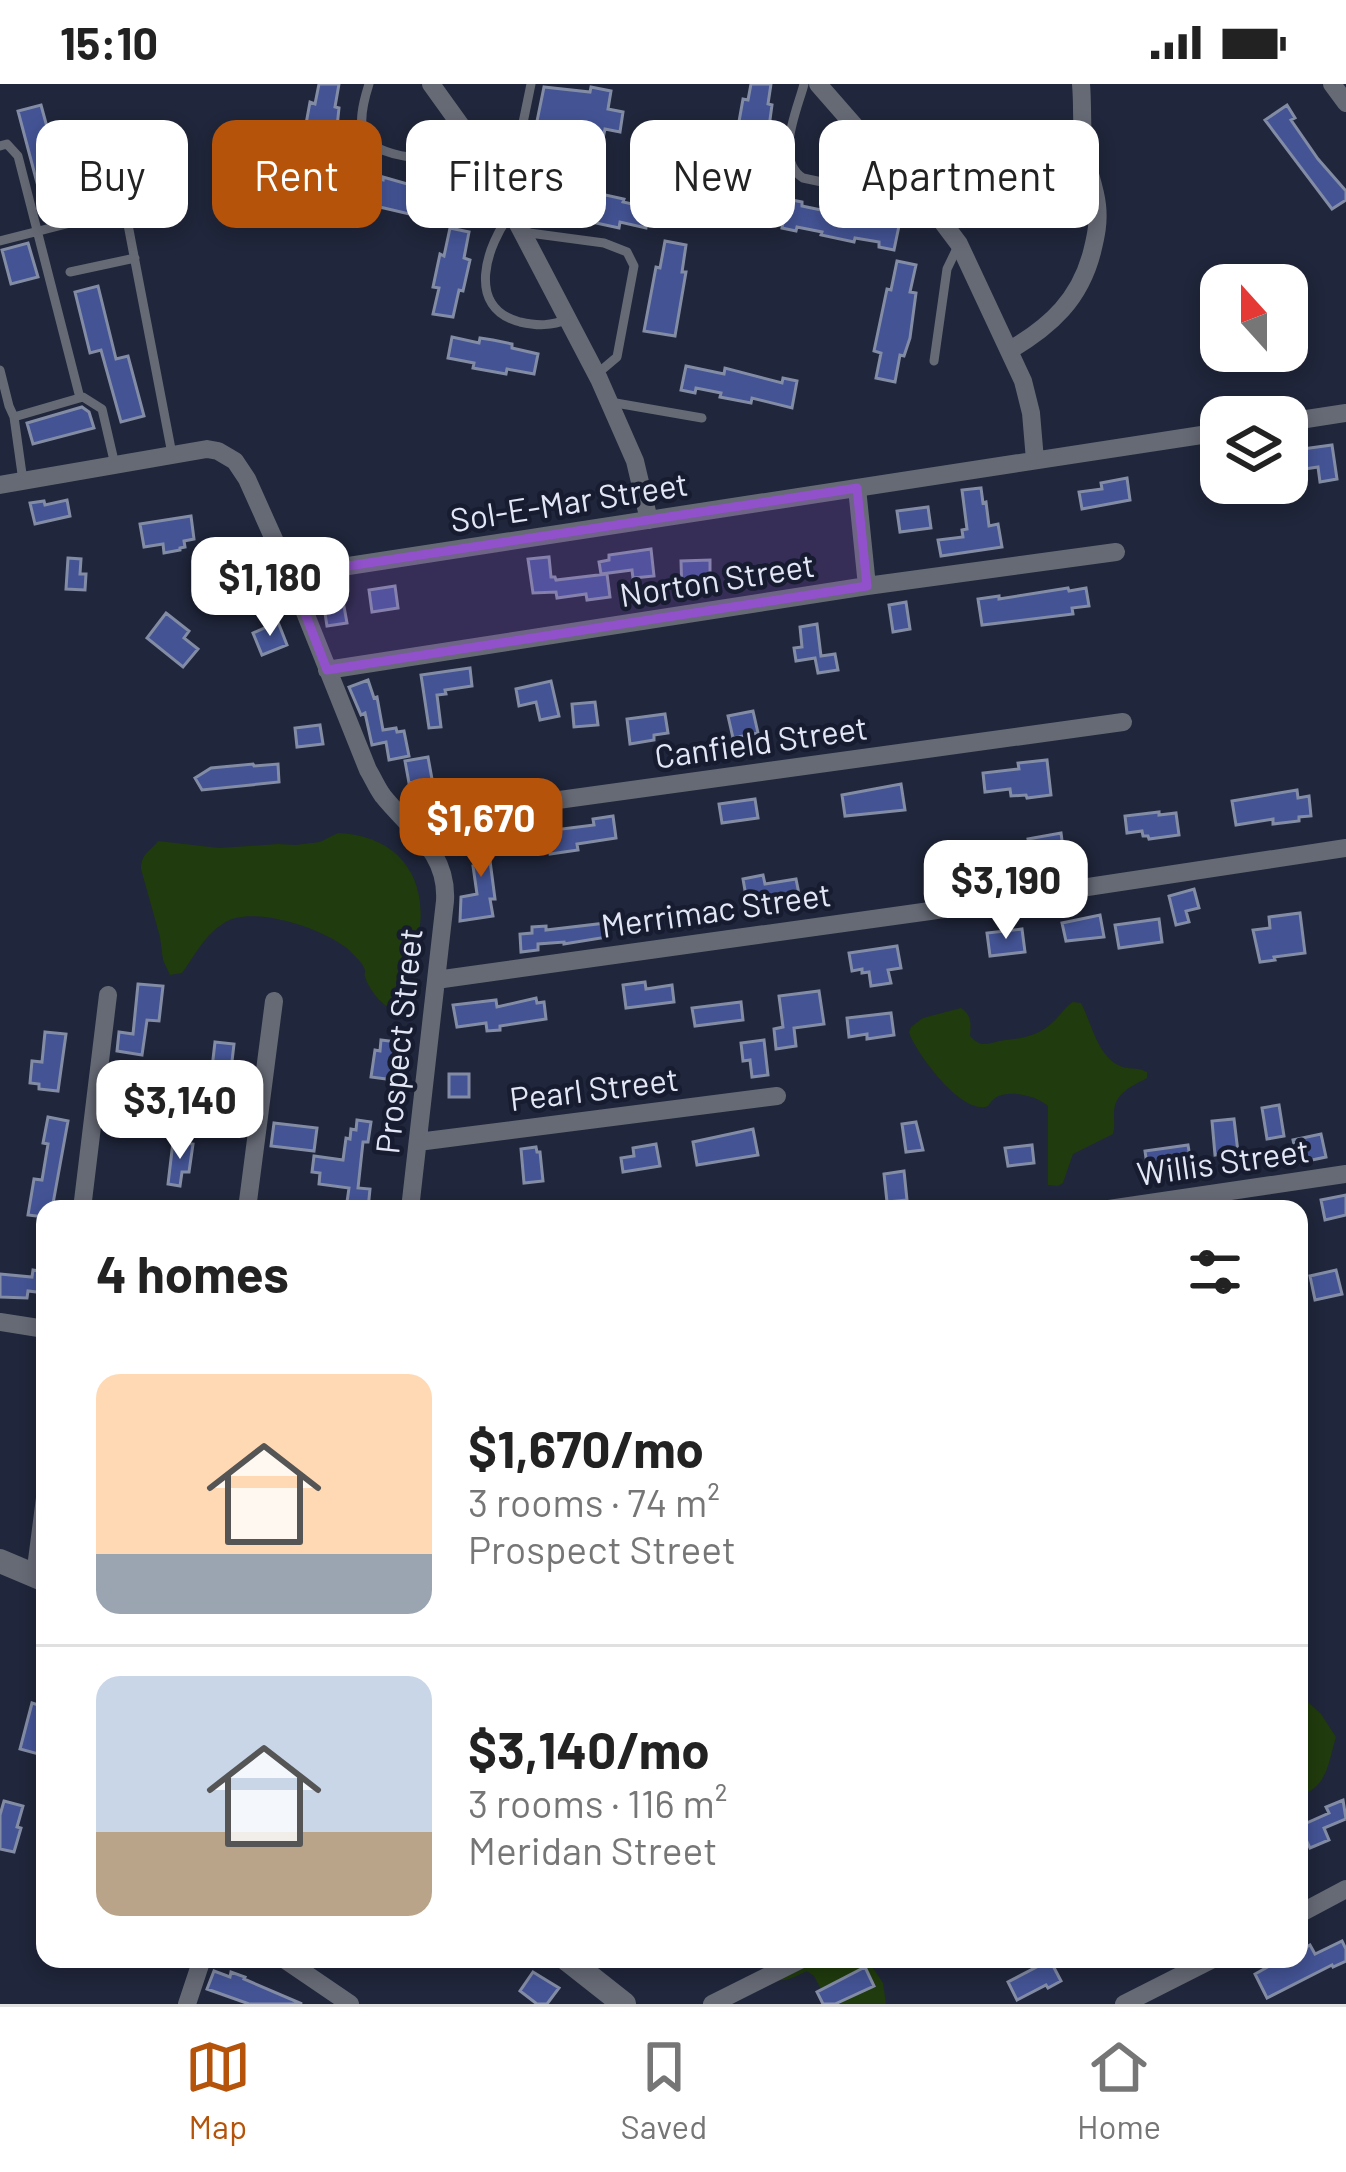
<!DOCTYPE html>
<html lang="en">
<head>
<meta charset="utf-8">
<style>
	body { margin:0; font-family:Barlow,sans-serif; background:#f2f2f2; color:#222; height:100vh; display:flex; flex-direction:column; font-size:45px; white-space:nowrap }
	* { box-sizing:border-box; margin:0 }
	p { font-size:39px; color:#767676 }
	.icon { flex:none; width:66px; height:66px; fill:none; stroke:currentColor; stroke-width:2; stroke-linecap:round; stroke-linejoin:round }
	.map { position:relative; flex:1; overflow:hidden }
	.drawer { position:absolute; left:36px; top:1116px; width:1272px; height:768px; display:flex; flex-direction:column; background:#fff; border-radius:24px; box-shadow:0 6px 18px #0003 }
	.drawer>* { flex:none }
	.banner { position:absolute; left:36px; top:36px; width:1275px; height:108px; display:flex; gap:24px }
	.needle { width:78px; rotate:339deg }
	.buttons { position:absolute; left:1200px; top:180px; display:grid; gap:24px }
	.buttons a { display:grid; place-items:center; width:108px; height:108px; border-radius:24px; background:#fff; box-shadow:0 6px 18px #0003; font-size:60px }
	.price { position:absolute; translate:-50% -102px; padding:0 27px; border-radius:24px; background:#fff; color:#222; font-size:39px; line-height:78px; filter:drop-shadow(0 3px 6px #0008) }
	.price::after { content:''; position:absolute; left:50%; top:72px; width:36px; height:27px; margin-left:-18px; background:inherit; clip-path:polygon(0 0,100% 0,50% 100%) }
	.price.on { background:#b45309; color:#fff }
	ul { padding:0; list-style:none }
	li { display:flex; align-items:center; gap:36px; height:300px; padding:0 60px }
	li+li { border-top:3px solid #e0e0e0 }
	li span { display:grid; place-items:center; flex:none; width:336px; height:240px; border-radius:24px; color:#555 }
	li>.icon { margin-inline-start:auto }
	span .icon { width:144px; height:144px; fill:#fffc; stroke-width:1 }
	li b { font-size:51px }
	h2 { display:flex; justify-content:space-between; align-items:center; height:144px; padding:0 60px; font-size:51px }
	.tag { padding:0 42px; border-radius:24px; background:#fff; box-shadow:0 6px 18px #0003; font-size:42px; line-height:108px }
	.tag.on { background:#b45309; color:#fff }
	.status { display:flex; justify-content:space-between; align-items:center; height:84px; padding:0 60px; background:#fff; direction:ltr }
	.status svg { height:33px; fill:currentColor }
	.tab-bar { display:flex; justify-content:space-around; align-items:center; height:168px; border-top:3px solid #e0e0e0; background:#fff; font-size:33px; color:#767676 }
	.tab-bar a { display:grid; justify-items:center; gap:6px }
	.tab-bar .on { color:#b45309 }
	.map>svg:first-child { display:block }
</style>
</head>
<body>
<div class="status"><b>15:10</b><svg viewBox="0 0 49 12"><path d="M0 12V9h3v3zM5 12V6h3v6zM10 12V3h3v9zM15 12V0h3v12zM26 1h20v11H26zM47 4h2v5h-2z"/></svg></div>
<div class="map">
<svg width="1346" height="1920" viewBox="0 0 1346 1920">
	<rect width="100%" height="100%" fill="#20263b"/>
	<!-- green -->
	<path fill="#203b0d" d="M338,749C392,751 426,786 420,842C419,848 416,854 416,861C414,880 416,899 415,918C399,940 376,917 367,898C361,885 369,892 362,880C358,875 353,870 349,866C325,845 252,820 224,839C204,852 196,870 182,889L170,891L163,876L160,853L141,785C141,769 151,767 158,757L219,764L278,760L296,761L320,758Z
		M1073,918L1081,919C1092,940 1097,970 1118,981C1129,987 1136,982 1147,988V994C1131,1003 1114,1009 1114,1030C1114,1037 1115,1043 1113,1050L1073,1070L1063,1099L1058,1102L1048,1101V1022C1037,1012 1009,1005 995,1014C987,1020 991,1024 980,1023C955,1021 918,971 909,949L911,943L923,934L961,924C972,931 971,940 970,952C983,966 989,958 1006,956C1023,954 1038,952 1052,939C1060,932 1064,924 1073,918Z
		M1299,1610L1321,1630L1336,1653C1328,1679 1328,1703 1299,1712Z
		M774,1875H867L883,1899L886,1920H829L814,1892L807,1887C795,1892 782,1902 771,1892Z"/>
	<!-- building -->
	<path fill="#435394" stroke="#838ca5" stroke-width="3" d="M319,0H339L335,23L339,24L337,43L334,55L330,54L324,82L305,78L310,52L304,51L310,18L315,20Z
		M751,0H771L768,20L772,21L766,65L761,82L756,81L751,109L732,105L737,78L732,77L743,15L748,16Z
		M544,3L590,8L591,3L611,7L608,25L623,28L620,48L605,45L601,64L564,57V62L539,57L540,48L535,47Z
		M41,21L60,91L123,75L129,99L70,114L73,123L45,129L18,27Z
		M1287,21L1295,34L1291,36L1318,75L1346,107V116L1332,125L1265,36Z
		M337,91L363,97L365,92L383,96V93L453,113L449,133L423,128L422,133L333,112Z
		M566,108L591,114L592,108L624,115L623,118L650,124L646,144L620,138L619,144L587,137V133L561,128Z
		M787,115L802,118V122L826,127L827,123L860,129L859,133L884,138V134L900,137L894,166L879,163V158L855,154L854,158L821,151L822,148L797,143L796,147L782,144Z
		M450,144L469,148L464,174L470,176L463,207L459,206L453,233L433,230L439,204L433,203L440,170L444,172Z
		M665,157L686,161L682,188H686L675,252L644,247L656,183L660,184Z
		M28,159L38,193L11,200L2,166Z
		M897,177L916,181L910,208L916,209L910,254L904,272L900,271L895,298L876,294L881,269L874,267L887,205L891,206Z
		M98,202L116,275L128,272L144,332L121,338L101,266L90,269L75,208Z
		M452,253L479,259L480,254L493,256L512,260V264L538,270L534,290L507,285L506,290L473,284L474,279L448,274Z
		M686,282L724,290L725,284L782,299L783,294L797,297L792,324L752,314L751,319L720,313L721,309L696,304L695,309L681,306Z
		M82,323L89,328L94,344L33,360L27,339Z
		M1332,361L1337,395L1320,398L1318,383L1291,387L1288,367Z
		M1127,394L1130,416L1082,425L1079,408L1102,405L1101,399Z
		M981,404L983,419L986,418L989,442L998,440L1002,463L941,472L938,456L963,453L962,446L967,445L962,406Z
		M67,416L70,432L35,440L30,419L44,417L45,421Z
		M928,423L931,444L900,448L897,427Z
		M191,432L194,455L184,457L185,463L180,464V466L164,469L163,460L144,463L140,440Z
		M651,465L654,492L633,494L632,486L601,490L599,478L609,476V471Z
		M549,473L551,493H555L556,496L607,490L610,513L587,516L586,510L557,514L556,508L533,509L528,475Z
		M68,474L81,475L80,490H86L85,506L66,505Z
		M710,476V495H700L701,509L682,510L681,477Z
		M395,502L398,524L372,528L369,506Z
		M1068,504L1069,507L1086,504L1089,522L1072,524L1073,530L982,541L978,515L999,512V515Z
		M341,506L347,539L327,542L322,510Z
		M906,518L910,545L893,548L889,521Z
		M166,529L189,547L184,554L198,565L183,583L147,554Z
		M278,538L287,561L262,571L253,549Z
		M817,540L821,572L835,570L838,586L818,589L815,574L796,577L794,564L802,563L800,543Z
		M470,584L472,602L445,606L446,610L437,611L441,643L429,644L421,591Z
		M368,596L374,614L377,613L383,646L396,644L397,648L404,647L409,672L389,676L386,658L372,661L365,629L361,631L349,603Z
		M551,597L559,632L540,636L536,618L519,622L516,605Z
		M595,618L598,641L574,643L572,620Z
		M753,627L758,649L733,654L728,632Z
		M665,630L668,649L654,651V656L630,660L627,635Z
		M320,641L323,660L297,663L295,644Z
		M428,673L432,695L409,699L405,677Z
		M1047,676L1051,711L1027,714L1026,711L1011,712L1010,705L985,708L983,689L1019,685L1018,679Z
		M253,680L254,682L278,680L279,698L202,706L195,694L211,684Z
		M901,700L905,726L845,732L842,711Z
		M1297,706L1298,714L1309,712L1311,732L1299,733V737L1273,740V735L1236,741L1232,717Z
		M755,715L758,734L722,739L719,720Z
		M1159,728V731L1176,729L1179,751L1149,755L1148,752H1143L1142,747L1127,749L1125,732Z
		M613,732L616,754L577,760L578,766L550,770L546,747L594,741L593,735Z
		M494,744L496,769H489L495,815H490L493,832L460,837L461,813L477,810L473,782L478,781L476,746Z
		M1061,749L1064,771L1032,776L1028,755Z
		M763,791L765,800L796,795L800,815L775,819L774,813L747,818L743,795Z
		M1194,805L1199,824L1186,827L1189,838L1176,841L1169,812Z
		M1300,829L1305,869L1274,873L1275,876L1260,878L1253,846L1270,844L1269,833Z
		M1100,831L1104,853L1066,857L1062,839Z
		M1159,835L1162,858L1119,864L1115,841Z
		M606,839L607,853L564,860V858L538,860V866L521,868L520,850L532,849V843L546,842V846Z
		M1022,845L1025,868L990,872L987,849Z
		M897,862L901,884L888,886L891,899L871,902L869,888L862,889V885L852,887L849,869Z
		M645,898L646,905L672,901L674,918L626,924L623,901Z
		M138,900L163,902L159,937L147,936L142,971L117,967L119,948L133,950Z
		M819,907L824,940L794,944L796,962L776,965L774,945L783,943L779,912Z
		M536,914L537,919L544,918L546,935L500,942V946L487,947L486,939L457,943L453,921L496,916L497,923Z
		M741,918L743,936L695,942L692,924Z
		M891,929L894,951L867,955V950L849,953L847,934Z
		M45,948L66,950L58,1007L39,1005V1000L30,999L32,977L42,978Z
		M381,956L398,958L394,996L371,993L375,966L380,967Z
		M764,956L768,991L752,993L750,976L743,977L741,959Z
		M215,958L234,960L228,1012L209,1010Z
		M130,986L146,989L141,1029L113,1026L114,1009L126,1011Z
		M449,990H469V1013H449Z
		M1279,1021L1284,1052L1267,1055L1262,1024Z
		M48,1033L68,1037L52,1125H45V1133L28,1131L34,1095L42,1096L48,1060L43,1059Z
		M1234,1035L1238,1068L1215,1071L1212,1037Z
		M357,1036L371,1038L368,1058H363L358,1104L370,1105L368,1125H346L349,1104L319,1100L320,1089L312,1088L314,1072L343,1076L346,1054L350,1055L351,1045L356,1046Z
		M916,1038L923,1066L906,1068L902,1040Z
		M274,1039L317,1044L314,1067L271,1062Z
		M753,1045L758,1071L697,1081L693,1058Z
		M1321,1050L1326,1073L1298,1079L1293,1056Z
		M173,1058L193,1060L189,1088H182L180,1102L168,1100Z
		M656,1060L660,1082L623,1088L621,1074L634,1072L633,1064Z
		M1032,1061L1034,1079L1008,1082L1005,1064Z
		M1188,1061L1191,1079L1148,1088L1145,1067Z
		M536,1063L537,1068H540L543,1097L524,1099L521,1065Z
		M904,1087L907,1116L887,1118L884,1090Z
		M1346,1111V1131L1325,1136L1321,1116Z
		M33,1186L45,1188V1209L28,1207L27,1214L0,1213V1190L32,1193Z
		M1336,1186L1342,1210L1315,1216L1310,1192Z
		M32,1619L45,1623V1659L42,1671L20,1665Z
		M1343,1716L1346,1735L1324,1744L1329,1756L1310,1764L1300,1742L1329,1729L1326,1723Z
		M4,1717L23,1722L17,1743L21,1744L14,1768L0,1765V1731Z
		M1342,1857L1346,1865V1877L1333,1883L1332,1881L1267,1914L1255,1890L1271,1881L1267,1875H1299V1867L1310,1861L1315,1870Z
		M1050,1876L1061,1897L1048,1904L1046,1901L1017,1916L1008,1898Z
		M865,1883L874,1902L835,1920H823L817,1908Z
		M214,1887L230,1893L231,1888L245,1893L244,1895L302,1920H249L207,1905Z
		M533,1888L559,1904L547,1920H537L520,1907Z"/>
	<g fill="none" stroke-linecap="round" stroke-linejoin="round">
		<!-- service -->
		<path stroke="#666a75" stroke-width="9" d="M369,0C354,47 359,65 409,73C421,75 436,76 447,72C455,69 464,62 472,58
			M804,0C797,27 774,75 803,94L893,113L915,111
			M0,62L7,60L18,72L80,314
			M497,95L518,63L531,0
			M512,128C486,161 465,224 520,238C538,242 551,242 568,235
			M522,148L604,159L627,168L634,182L617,273L598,289
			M0,157L125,125L172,370
			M70,188L135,174
			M934,277L947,185L959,160
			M0,286L9,322L14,333L83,313L102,325L115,381
			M610,318L702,334
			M14,333L23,397"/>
		<!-- minor -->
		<path stroke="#666a75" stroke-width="18" d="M431,0L464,46L498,102L599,295L635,377L649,436
			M818,0L915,111L941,136L959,160L1023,297L1031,329L1035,376
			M1332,0L1346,19
			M1010,266C1051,242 1080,215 1092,168C1096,152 1099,138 1097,121C1095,102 1087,85 1084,66C1081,44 1083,22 1081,0
			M1287,338L1346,329
			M0,401L207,365L218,367L235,377L247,395L290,491L368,686C373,694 377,704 383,712C410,746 448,767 445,817L410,1125
			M857,404L867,502
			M290,491L1221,348
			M327,586L867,502L1116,468
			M407,737L1123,638
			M436,896L930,827L1346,764
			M418,1058L777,1012
			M82,1125L108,911
			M247,1125L274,917
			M1109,1125L1346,1090
			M0,1238L45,1245
			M35,1492L45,1414
			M1299,1830L1346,1805
			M284,1875L350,1920
			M187,1920L202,1875
			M712,1920L802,1875
			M1124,1920L1213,1875"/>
		<!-- tertiary -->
		<path stroke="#666a75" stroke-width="24" d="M0,1477L45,1496
			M567,1875L624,1920"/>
	</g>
	<!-- marked area -->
	<path fill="#9051ca" fill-opacity="0.2" stroke="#9051ca" stroke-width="9" stroke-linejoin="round" d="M857,404L867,502L327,586L290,491Z"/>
	<g text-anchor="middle" stroke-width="9" stroke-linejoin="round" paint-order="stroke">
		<!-- street labels -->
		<g font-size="33" fill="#e3e7f5" stroke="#171c30">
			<text transform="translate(569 418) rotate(-9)" y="12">Sol-E-Mar Street</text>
			<text transform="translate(717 496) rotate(-9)" y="12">Norton Street</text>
			<text transform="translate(761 658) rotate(-8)" y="12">Canfield Street</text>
			<text transform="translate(716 826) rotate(-8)" y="12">Merrimac Street</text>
			<text transform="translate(399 957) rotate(-84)" y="12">Prospect Street</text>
			<text transform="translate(594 1005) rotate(-7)" y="12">Pearl Street</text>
			<text transform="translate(1223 1078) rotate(-8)" y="12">Willis Street</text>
		</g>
	</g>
</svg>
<div class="buttons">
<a><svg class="needle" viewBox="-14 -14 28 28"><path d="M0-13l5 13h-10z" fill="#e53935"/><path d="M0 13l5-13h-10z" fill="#767676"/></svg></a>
<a><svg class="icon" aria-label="layers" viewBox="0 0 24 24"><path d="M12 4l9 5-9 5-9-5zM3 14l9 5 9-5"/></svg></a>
</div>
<b class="price" style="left:270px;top:555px">$1,180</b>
<b class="price on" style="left:481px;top:796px">$1,670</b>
<b class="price" style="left:1006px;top:858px">$3,190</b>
<b class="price" style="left:180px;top:1078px">$3,140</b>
<div class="banner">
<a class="tag">Buy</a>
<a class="tag on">Rent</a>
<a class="tag">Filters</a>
<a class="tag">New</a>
<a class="tag">Apartment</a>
</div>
<section class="drawer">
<h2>4 homes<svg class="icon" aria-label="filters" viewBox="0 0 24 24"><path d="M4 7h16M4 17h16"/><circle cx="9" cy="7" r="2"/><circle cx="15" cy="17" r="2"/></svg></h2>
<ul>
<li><span style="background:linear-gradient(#ffd9b3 75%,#9aa5b1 0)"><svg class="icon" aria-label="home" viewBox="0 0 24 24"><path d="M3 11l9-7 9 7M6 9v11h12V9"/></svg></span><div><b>$1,670/mo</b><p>3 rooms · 74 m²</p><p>Prospect Street</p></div></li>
<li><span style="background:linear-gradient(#c9d6e8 65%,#b9a48a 0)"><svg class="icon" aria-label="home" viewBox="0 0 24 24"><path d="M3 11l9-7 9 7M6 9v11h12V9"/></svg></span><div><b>$3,140/mo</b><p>3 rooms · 116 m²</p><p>Meridan Street</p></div></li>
</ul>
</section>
</div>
<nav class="tab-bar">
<a class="on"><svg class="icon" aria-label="map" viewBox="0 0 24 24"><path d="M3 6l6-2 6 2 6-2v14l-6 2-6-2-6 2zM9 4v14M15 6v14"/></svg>Map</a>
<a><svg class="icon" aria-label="saved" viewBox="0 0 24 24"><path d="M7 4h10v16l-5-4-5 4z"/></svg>Saved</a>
<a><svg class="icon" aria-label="home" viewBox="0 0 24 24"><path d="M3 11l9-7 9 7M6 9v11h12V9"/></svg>Home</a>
</nav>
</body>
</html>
